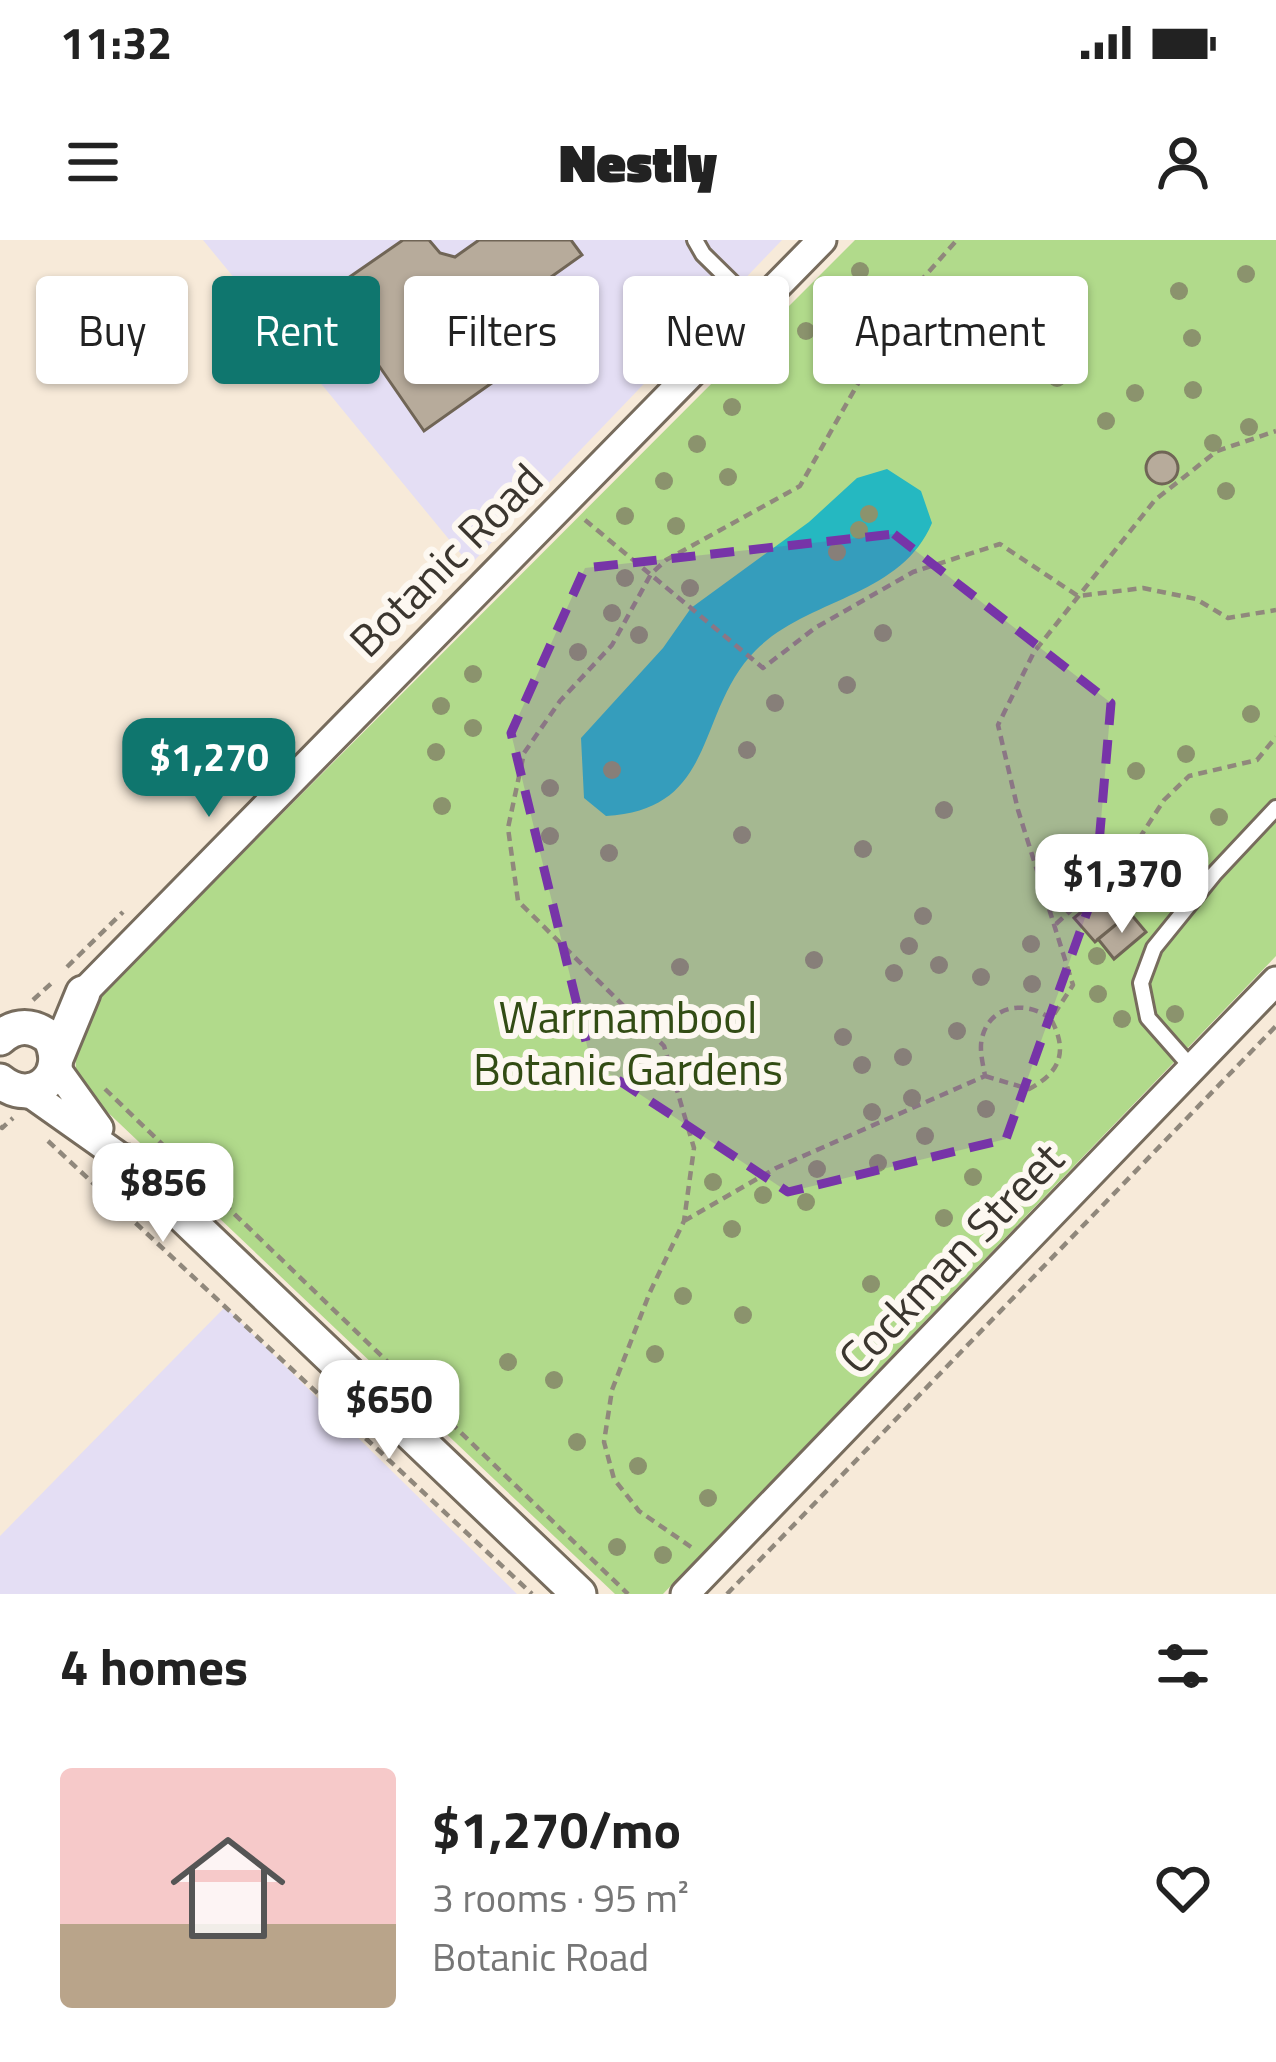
<!DOCTYPE html>
<html lang="en">
<head>
<meta charset="utf-8">
<style>
	body { margin:0; font-family:"Titillium Web",sans-serif; background:#f2f2f2; color:#222; height:100vh; display:flex; flex-direction:column; font-size:45px; white-space:nowrap }
	* { box-sizing:border-box; margin:0 }
	p { font-size:39px; color:#767676 }
	.icon { flex:none; width:66px; height:66px; fill:none; stroke:currentColor; stroke-width:2; stroke-linecap:round; stroke-linejoin:round }
	.map { position:relative; height:1354px; overflow:hidden }
	.details { display:flex; flex-direction:column; background:#fff; flex:1 }
	.details>* { flex:none }
	.hud { position:absolute; left:36px; top:36px; width:1206px; height:108px; display:flex; gap:24px }
	.price { position:absolute; translate:-50% -102px; padding:0 27px; border-radius:24px; background:#fff; color:#222; font-size:39px; line-height:78px; filter:drop-shadow(0 3px 6px #0008) }
	.price::after { content:''; position:absolute; left:50%; top:72px; width:36px; height:27px; margin-left:-18px; background:inherit; clip-path:polygon(0 0,100% 0,50% 100%) }
	.price.active { background:#0f766e; color:#fff }
	ul { padding:0; list-style:none }
	li { display:flex; align-items:center; gap:36px; height:300px; padding:0 60px }
	li span { display:grid; place-items:center; flex:none; width:336px; height:240px; border-radius:12px; color:#555 }
	li>.icon { margin-inline-start:auto }
	span .icon { width:144px; height:144px; fill:#fffc; stroke-width:1 }
	li b { font-size:51px }
	h2 { display:flex; justify-content:space-between; align-items:center; height:144px; padding:0 60px; font-size:51px }
	.pill { padding:0 42px; border-radius:12px; background:#fff; box-shadow:0 3px 9px #0004; font-size:42px; line-height:108px }
	.pill.active { background:#0f766e; color:#fff }
	.status { display:flex; justify-content:space-between; align-items:center; height:84px; padding:0 60px; background:#fff; direction:ltr }
	.status svg { height:33px; fill:currentColor }
	header { display:flex; justify-content:space-between; align-items:center; height:156px; padding:0 60px; background:#fff; font-size:54px; font-weight:800 }
	.map>svg:first-child { display:block }
</style>
</head>
<body>
<div class="status"><b>11:32</b><svg viewBox="0 0 49 12"><path d="M0 12V9h3v3zM5 12V6h3v6zM10 12V3h3v9zM15 12V0h3v12zM26 1h20v11H26zM47 4h2v5h-2z"/></svg></div>
<header><svg class="icon" aria-label="menu" viewBox="0 0 24 24"><path d="M4 6h16M4 12h16M4 18h16"/></svg>Nestly<svg class="icon" aria-label="person" viewBox="0 0 24 24"><circle cx="12" cy="8" r="4"/><path d="M4 21q1-7 8-7t8 7"/></svg></header>
<div class="map">
<svg width="1276" height="1354" viewBox="0 0 1276 1354">
	<rect width="100%" height="100%" fill="#f7ead9"/>
	<!-- education -->
	<path fill="#e4def4" d="M203,0H782L470,325Z
		M225,1067L517,1354H0V1296Z"/>
	<!-- green -->
	<path fill="#b1da8b" d="M855,0H1276V716L663,1354H615L80,846C68,812 83,792 96,760Z"/>
	<!-- water -->
	<path fill="#25b8c1" d="M887,229L921,251L932,283C901,357 808,358 756,410C695,470 719,570 606,576L584,558L581,498L663,408L691,368L809,282L857,238Z"/>
	<!-- building -->
	<path fill="#b7ab9b" stroke="#706556" stroke-width="3" d="M403,0H429L440,13L455,17L479,0H571L582,15L482,86L513,128L424,191L328,52Z
		M1146 228a16 16 0 1 1 32 0a16 16 0 1 1-32 0Z
		M1109,649L1130,673L1095,702L1074,678Z
		M1130,673L1146,692L1114,719L1098,699Z"/>
	<g fill="none" stroke-linecap="round" stroke-linejoin="round">
		<defs>
			<path id="service" d="M695,0L703,14L757,67
				M1192,828L1148,778L1141,743L1154,708L1214,634L1276,568"/>
			<path id="minor" d="M83,753L822,0
				M56,828L99,888
				M28,852L127,922
				M685,1354L1276,741"/>
			<path id="tertiary" d="M0,798C16,784 33,784 50,798C70,835 33,868 0,841
				M57,816L83,753
				M127,922L579,1354"/>
		</defs>
		<!-- service casing -->
		<use href="#service" stroke="#776c5d" stroke-width="20"/>
		<!-- minor casing -->
		<use href="#minor" stroke="#776c5d" stroke-width="33"/>
		<!-- tertiary casing -->
		<use href="#tertiary" stroke="#776c5d" stroke-width="39"/>
		<!-- path -->
		<path stroke="#90887c" stroke-width="4.5" stroke-dasharray="9 6" stroke-linecap="butt" d="M585,280L763,428L815,388L913,332L1000,304L1078,356L1143,348L1196,359L1228,378L1276,370
			M1056,684L1124,622L1164,560L1189,536L1257,520L1276,497
			M67,727L123,672
			M33,760L55,740
			M985,836L1029,849C1061,832 1068,811 1051,779
			M105,849L628,1354
			M0,886L2,888L13,878
			M48,901L532,1354
			M684,981L776,928L985,836C983,824 979,810 982,798C990,764 1027,760 1051,779L1073,745L1018,570L998,485L1034,412L1155,260L1217,211L1276,191
			M691,1307L639,1271L614,1239L604,1202L612,1150L650,1052L684,981L694,908L664,806L518,661L508,588L524,513L560,461L612,405L651,334L666,320L800,246L908,55L957,0
			M727,1354L1276,786"/>
		<!-- service -->
		<use href="#service" stroke="#fff" stroke-width="14"/>
		<!-- minor -->
		<use href="#minor" stroke="#fff" stroke-width="27"/>
		<!-- tertiary -->
		<use href="#tertiary" stroke="#fff" stroke-width="33"/>
	</g>
	<!-- trees -->
	<g fill="#8b936d">
		<circle cx="860" cy="31" r="9"/>
		<circle cx="1246" cy="34" r="9"/>
		<circle cx="1179" cy="51" r="9"/>
		<circle cx="826" cy="65" r="9"/>
		<circle cx="806" cy="91" r="9"/>
		<circle cx="1192" cy="98" r="9"/>
		<circle cx="768" cy="131" r="9"/>
		<circle cx="1057" cy="138" r="9"/>
		<circle cx="1193" cy="150" r="9"/>
		<circle cx="1135" cy="153" r="9"/>
		<circle cx="732" cy="167" r="9"/>
		<circle cx="1106" cy="181" r="9"/>
		<circle cx="1249" cy="187" r="9"/>
		<circle cx="1213" cy="203" r="9"/>
		<circle cx="697" cy="204" r="9"/>
		<circle cx="728" cy="237" r="9"/>
		<circle cx="664" cy="241" r="9"/>
		<circle cx="1226" cy="251" r="9"/>
		<circle cx="869" cy="274" r="9"/>
		<circle cx="625" cy="276" r="9"/>
		<circle cx="676" cy="286" r="9"/>
		<circle cx="859" cy="290" r="9"/>
		<circle cx="837" cy="312" r="9"/>
		<circle cx="625" cy="338" r="9"/>
		<circle cx="690" cy="348" r="9"/>
		<circle cx="612" cy="373" r="9"/>
		<circle cx="883" cy="393" r="9"/>
		<circle cx="639" cy="395" r="9"/>
		<circle cx="578" cy="412" r="9"/>
		<circle cx="473" cy="434" r="9"/>
		<circle cx="847" cy="445" r="9"/>
		<circle cx="775" cy="463" r="9"/>
		<circle cx="441" cy="466" r="9"/>
		<circle cx="1251" cy="474" r="9"/>
		<circle cx="473" cy="488" r="9"/>
		<circle cx="747" cy="510" r="9"/>
		<circle cx="436" cy="512" r="9"/>
		<circle cx="1186" cy="514" r="9"/>
		<circle cx="612" cy="530" r="9"/>
		<circle cx="1136" cy="531" r="9"/>
		<circle cx="550" cy="548" r="9"/>
		<circle cx="442" cy="566" r="9"/>
		<circle cx="944" cy="570" r="9"/>
		<circle cx="1219" cy="577" r="9"/>
		<circle cx="742" cy="595" r="9"/>
		<circle cx="550" cy="596" r="9"/>
		<circle cx="863" cy="609" r="9"/>
		<circle cx="609" cy="613" r="9"/>
		<circle cx="1085" cy="642" r="9"/>
		<circle cx="923" cy="676" r="9"/>
		<circle cx="1031" cy="704" r="9"/>
		<circle cx="909" cy="706" r="9"/>
		<circle cx="1097" cy="716" r="9"/>
		<circle cx="814" cy="720" r="9"/>
		<circle cx="939" cy="725" r="9"/>
		<circle cx="680" cy="727" r="9"/>
		<circle cx="894" cy="733" r="9"/>
		<circle cx="981" cy="737" r="9"/>
		<circle cx="1032" cy="744" r="9"/>
		<circle cx="1098" cy="754" r="9"/>
		<circle cx="1175" cy="774" r="9"/>
		<circle cx="1122" cy="779" r="9"/>
		<circle cx="957" cy="791" r="9"/>
		<circle cx="843" cy="797" r="9"/>
		<circle cx="903" cy="817" r="9"/>
		<circle cx="862" cy="825" r="9"/>
		<circle cx="912" cy="858" r="9"/>
		<circle cx="986" cy="869" r="9"/>
		<circle cx="872" cy="872" r="9"/>
		<circle cx="925" cy="896" r="9"/>
		<circle cx="878" cy="923" r="9"/>
		<circle cx="817" cy="929" r="9"/>
		<circle cx="973" cy="937" r="9"/>
		<circle cx="713" cy="942" r="9"/>
		<circle cx="763" cy="955" r="9"/>
		<circle cx="806" cy="962" r="9"/>
		<circle cx="981" cy="977" r="9"/>
		<circle cx="944" cy="978" r="9"/>
		<circle cx="732" cy="989" r="9"/>
		<circle cx="871" cy="1044" r="9"/>
		<circle cx="683" cy="1056" r="9"/>
		<circle cx="743" cy="1075" r="9"/>
		<circle cx="655" cy="1114" r="9"/>
		<circle cx="508" cy="1122" r="9"/>
		<circle cx="554" cy="1140" r="9"/>
		<circle cx="577" cy="1202" r="9"/>
		<circle cx="638" cy="1226" r="9"/>
		<circle cx="708" cy="1258" r="9"/>
		<circle cx="617" cy="1307" r="9"/>
		<circle cx="663" cy="1315" r="9"/>
	</g>
	<!-- marked area -->
	<path fill="#7734a8" fill-opacity="0.2" stroke="#7734a8" stroke-width="9" stroke-dasharray="24 15" stroke-linejoin="round" d="M894,294L1111,463L1095,650L1006,899L788,952L591,822L511,493L585,328Z"/>
	<g text-anchor="middle" stroke-width="12" stroke-linejoin="round" paint-order="stroke">
		<!-- street labels -->
		<g font-size="45" fill="#3b362f" stroke="#fdf8f1">
			<text transform="translate(446 320) rotate(-45)" y="16">Botanic Road</text>
			<text transform="translate(951 1018) rotate(-46)" y="16">Cockman Street</text>
		</g>
		<!-- park labels -->
		<g font-size="45" fill="#324c14" stroke="#fdf8f1">
			<text x="628" y="793">Warrnambool<tspan x="628" dy="52">Botanic Gardens</tspan></text>
		</g>
	</g>
</svg>
<b class="price active" style="left:209px;top:580px">$1,270</b>
<b class="price" style="left:1122px;top:696px">$1,370</b>
<b class="price" style="left:163px;top:1005px">$856</b>
<b class="price" style="left:389px;top:1222px">$650</b>
<div class="hud">
<a class="pill">Buy</a>
<a class="pill active">Rent</a>
<a class="pill">Filters</a>
<a class="pill">New</a>
<a class="pill">Apartment</a>
</div>
</div>
<section class="details">
<h2>4 homes<svg class="icon" aria-label="filters" viewBox="0 0 24 24"><path d="M4 7h16M4 17h16"/><circle cx="9" cy="7" r="2"/><circle cx="15" cy="17" r="2"/></svg></h2>
<ul>
<li><span style="background:linear-gradient(#f6c9c9 65%,#b9a48a 0)"><svg class="icon" aria-label="home" viewBox="0 0 24 24"><path d="M3 11l9-7 9 7M6 9v11h12V9"/></svg></span><div><b>$1,270/mo</b><p>3 rooms · 95 m²</p><p>Botanic Road</p></div><svg class="icon" aria-label="heart" viewBox="0 0 24 24"><path d="M12 20l-8-8c-3-5 5-10 8-4 3-6 11-1 8 4z"/></svg></li>
</ul>
</section>
</body>
</html>
